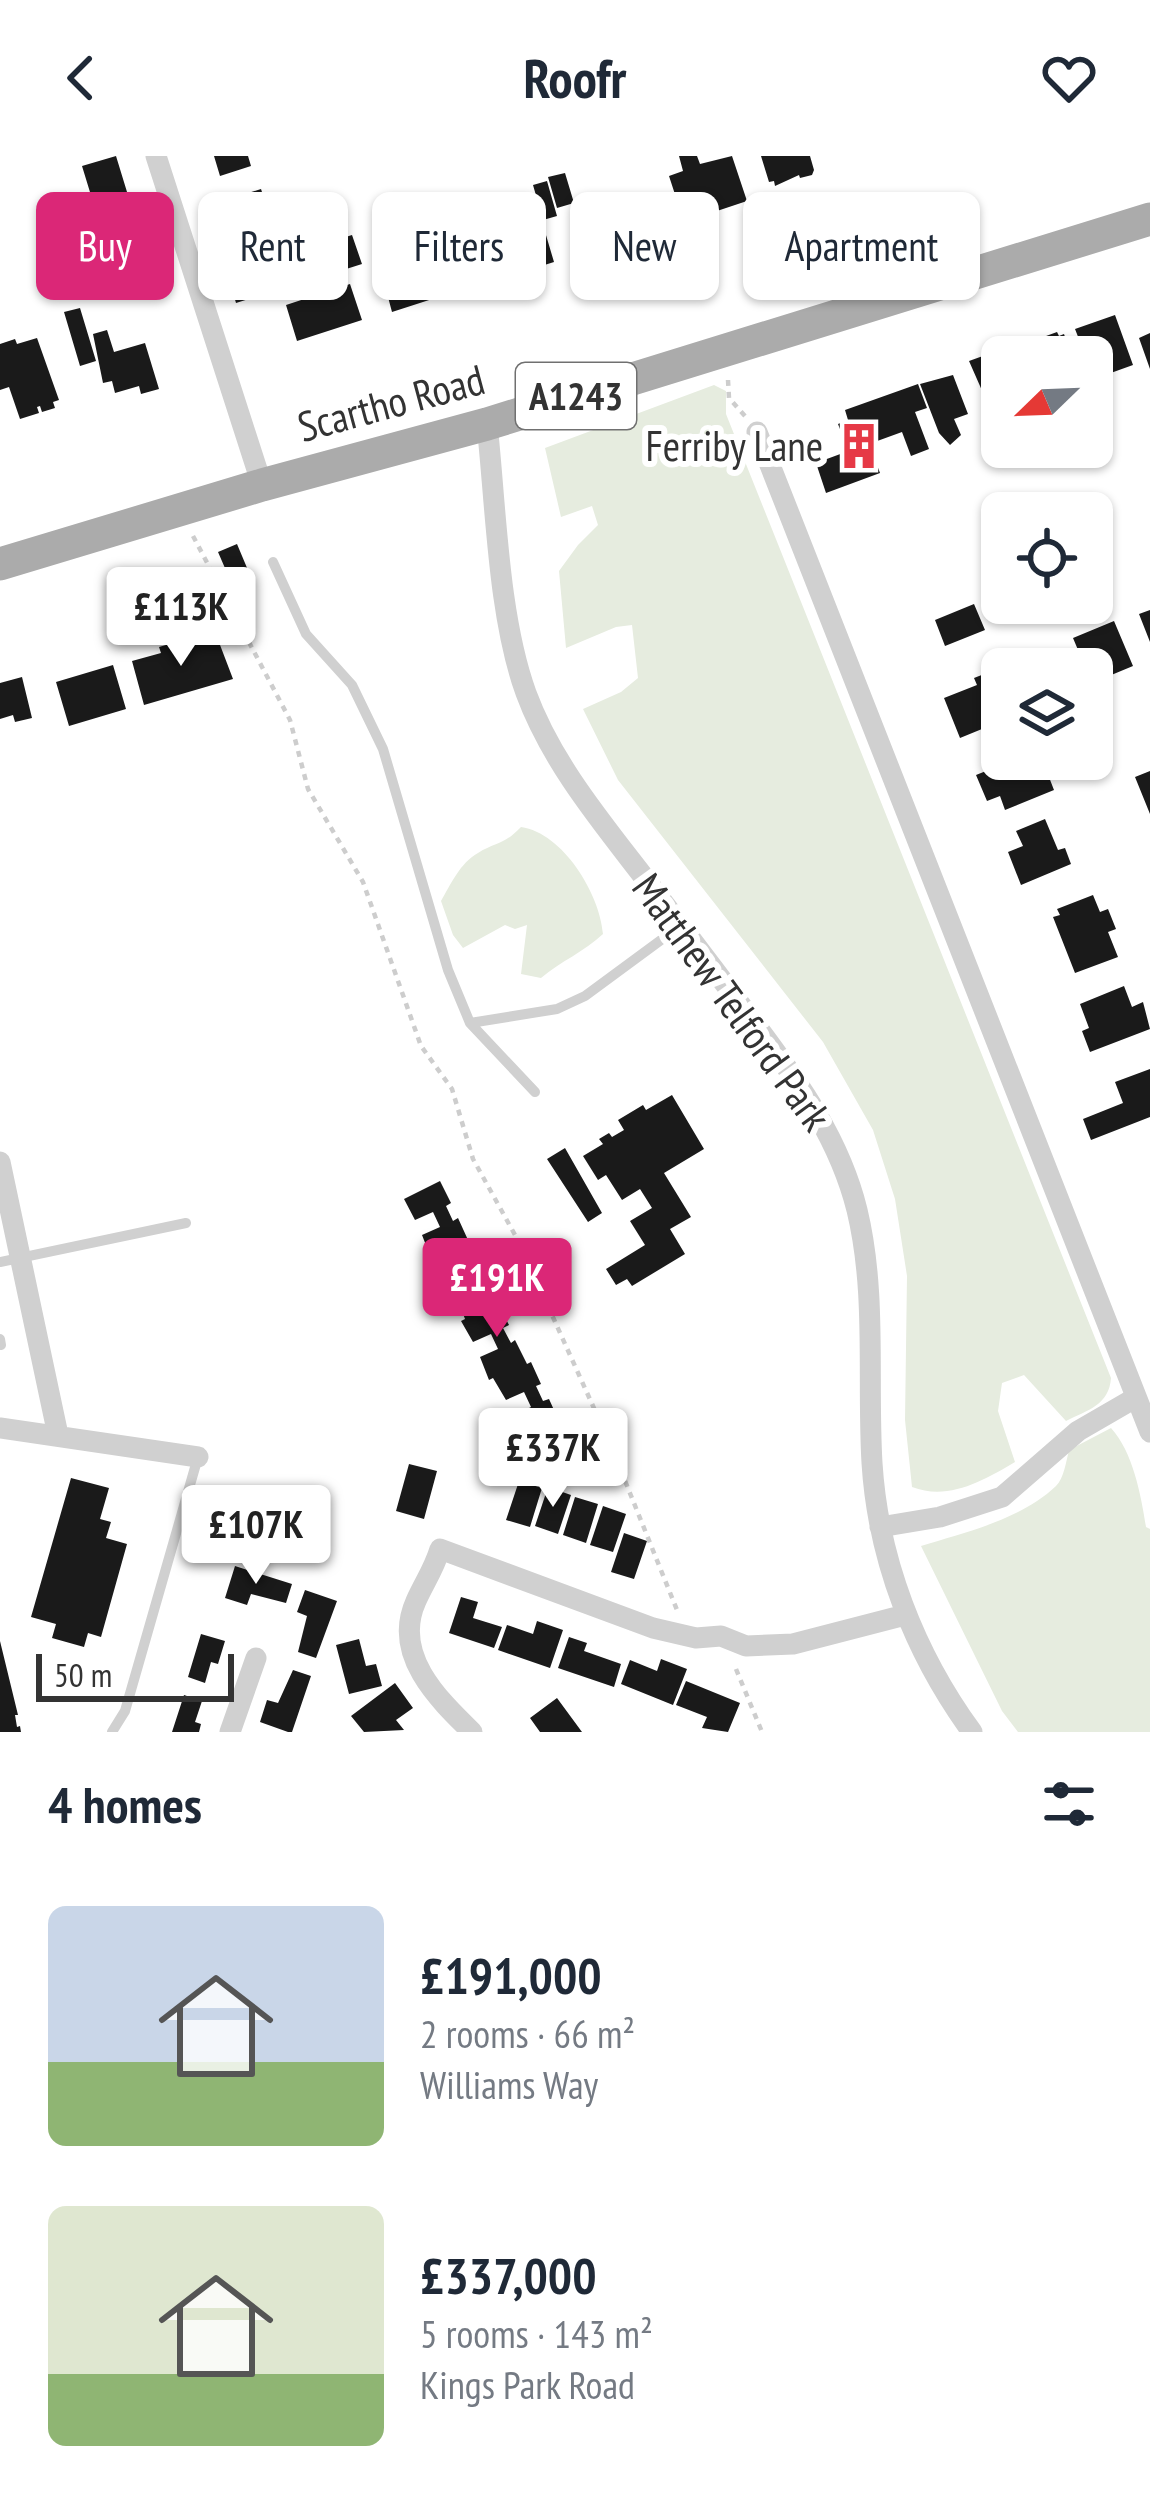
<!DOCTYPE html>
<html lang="en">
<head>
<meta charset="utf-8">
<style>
	body { margin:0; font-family:"PT Sans Narrow",sans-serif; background:#f2f2f3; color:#1f2937; height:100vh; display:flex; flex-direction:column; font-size:45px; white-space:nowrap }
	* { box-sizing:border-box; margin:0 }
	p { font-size:39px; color:#747a83 }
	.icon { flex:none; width:66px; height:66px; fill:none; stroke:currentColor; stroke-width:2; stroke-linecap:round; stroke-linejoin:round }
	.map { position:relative; height:1576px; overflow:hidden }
	.panel { display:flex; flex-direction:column; background:#fff; flex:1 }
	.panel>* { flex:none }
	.banner { position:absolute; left:36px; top:36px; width:1080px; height:108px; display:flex; gap:24px }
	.needle { width:78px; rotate:247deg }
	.fabs { position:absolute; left:981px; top:180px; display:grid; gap:24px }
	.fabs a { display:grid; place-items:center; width:132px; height:132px; border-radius:18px; background:#fff; box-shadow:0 3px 9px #0004; font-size:60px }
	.scale { position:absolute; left:36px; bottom:30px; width:198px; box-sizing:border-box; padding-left:12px; border:6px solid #333; border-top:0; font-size:33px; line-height:42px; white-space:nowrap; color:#333; -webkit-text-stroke:9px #fff; paint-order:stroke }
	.price { position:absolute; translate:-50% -102px; padding:0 27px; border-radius:12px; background:#fff; color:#222; font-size:39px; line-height:78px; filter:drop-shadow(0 3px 6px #0008) }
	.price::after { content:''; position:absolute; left:50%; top:72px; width:36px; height:27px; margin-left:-18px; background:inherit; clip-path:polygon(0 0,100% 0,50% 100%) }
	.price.current { background:#db2777; color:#fff }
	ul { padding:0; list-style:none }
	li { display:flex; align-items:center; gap:36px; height:300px; padding:0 48px }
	li span { display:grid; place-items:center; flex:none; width:336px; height:240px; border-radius:18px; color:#555 }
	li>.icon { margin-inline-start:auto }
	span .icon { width:144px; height:144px; fill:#fffc; stroke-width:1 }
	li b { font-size:51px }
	h2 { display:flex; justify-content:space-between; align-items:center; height:144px; padding:0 48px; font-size:51px }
	.tag { padding:0 42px; border-radius:18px; background:#fff; box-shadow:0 3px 9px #0004; font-size:42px; line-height:108px }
	.tag.current { background:#db2777; color:#fff }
	header { display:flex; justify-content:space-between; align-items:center; height:156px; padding:0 48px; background:#fff; font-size:54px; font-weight:700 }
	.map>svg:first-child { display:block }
</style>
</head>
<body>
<header><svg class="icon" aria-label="back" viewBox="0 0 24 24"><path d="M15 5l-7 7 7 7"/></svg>Roofr<svg class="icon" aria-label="heart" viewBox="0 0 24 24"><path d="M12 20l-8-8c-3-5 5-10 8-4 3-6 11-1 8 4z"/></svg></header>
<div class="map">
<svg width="1150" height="1576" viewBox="0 0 1150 1576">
	<rect width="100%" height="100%" fill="#fff"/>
	<!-- green -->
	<path fill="#e6ecdf" d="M714,229L726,235V258L1111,1222C1109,1249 1088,1254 1066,1265L1024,1219L1002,1227L998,1255L1015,1306C983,1325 948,1345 912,1331L905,1264L907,1120L895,1043L873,974L823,886L618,624L583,553L621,536L638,522L632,469L616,471L566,492L559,415L578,389L598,369L592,350L561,361L545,292Z
		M521,671C563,677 600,738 603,778C584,796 561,805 541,822L521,818L527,769L515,773L505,769L463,792L453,779L441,745C451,728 460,707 478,697C496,686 504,689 521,671Z
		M1111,1272C1133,1296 1141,1339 1146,1371L1150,1373V1576H1018L1002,1555L921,1390C966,1376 1020,1364 1056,1330C1064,1322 1066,1306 1069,1294Z"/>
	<!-- building -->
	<path fill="#1a1a1a" d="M116,0L131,49L97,59L82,10Z
		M214,0H248L251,10L220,20Z
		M679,0H697L700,8L732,0L747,45L684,66L669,20L683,15Z
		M761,0H810L814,14L812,19L800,22L799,19L775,30L774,25L769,26Z
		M565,17L574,47L557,52L548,21Z
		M547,25L557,60L543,64L533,29Z
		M261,33L275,76L271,77L274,89L248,98L244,85L240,87L226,44Z
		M635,40L647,77L582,97L571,61Z
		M449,49L456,75L433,82L426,56Z
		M543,69L554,106L484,128L473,92Z
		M352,79L362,108L343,114L333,85Z
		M139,81L143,91L136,93L144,122L102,135L99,124L91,127L87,112L95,110L90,95Z
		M390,91L392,95L399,93L405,112L445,99L457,135L392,156L377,100L383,98L382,93Z
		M274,108L284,137L262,144L252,115Z
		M249,124L255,141L236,147L231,130Z
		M350,128L362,164L297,185L286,149Z
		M80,152L96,205L80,210L64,156Z
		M1115,159L1133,209L1094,223L1092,201H1086L1075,173Z
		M107,174L114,196L145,187L159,233L141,238L139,230L115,237L112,225L103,227L93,178Z
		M1057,176L1059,180L1064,178L1072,201H1027L1024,192L1027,187Z
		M1150,177V213L1139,182Z
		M37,182L59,244L53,246L55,252L42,256L40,250L37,251L39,257L20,263L9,231L0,234V188L15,183L17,188Z
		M1012,195L1015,201H1002V251L991,255L969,205L994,196L996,201Z
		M953,219L968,258L954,263L961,279L950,289L939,277L920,228Z
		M918,228L927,252L915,256L929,293L911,300L902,276L869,288L880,317L826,337L816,307L843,297L841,292L854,287L853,283L845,286L838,268L848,264L845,254Z
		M237,388L250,419L231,426L218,396Z
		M974,448L985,474L945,490L935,464Z
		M1150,454V486L1139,458Z
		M1114,465L1133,510L1092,527V513H1086L1073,482Z
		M217,481L233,523L144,549L132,505L161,497L159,491L190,482V486L201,483L202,486Z
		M113,509L126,553L69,570L56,526Z
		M1002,511V583L997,585L993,575L984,579L982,573L960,582L944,542L977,529L974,522Z
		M22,521L32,562L15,566L13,559L0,563V527Z
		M1016,603H1042L1054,634L1005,654L1000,640L987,645L976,619Z
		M1150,615V658L1135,621Z
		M1045,663L1058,694L1065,692L1071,708L1021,729L1008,696L1023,690L1016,675Z
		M1093,739L1100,756L1108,753L1116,773L1108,776L1118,801L1075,817L1053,761L1060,759L1057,753Z
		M1124,830L1132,851L1143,846L1150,873L1090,896L1082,875L1089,872L1080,848Z
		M1150,913V961L1091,984L1083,963L1123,947L1115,926Z
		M672,939L704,993L664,1017L691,1061L670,1073L685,1098L632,1130L627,1123L616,1129L606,1113L645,1089L630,1065L652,1052L640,1033L622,1044L606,1019L598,1024L583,1000L603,988L599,983L609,977L612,981L624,974L618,964L643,949L646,954Z
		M565,992L602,1057L588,1066L547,1003Z
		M440,1025L451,1047L446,1050L453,1065L458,1062L468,1084L431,1102L422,1079L440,1071L433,1056L415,1064L404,1043Z
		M474,1085L484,1107L479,1109L483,1117L486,1124L491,1122L501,1144L497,1146L509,1169L503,1172L511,1187L515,1184L527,1208L531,1206L541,1228L536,1230L543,1245L549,1243L559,1265L522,1282L513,1260L531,1251L524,1236L506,1244L493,1222L489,1224L480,1201L498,1193L491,1178L473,1186L461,1165L465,1163L456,1139L473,1130L470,1123L466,1115L448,1124L437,1102Z
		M409,1308L437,1315L424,1363L396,1355Z
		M71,1322L109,1332L100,1363L111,1366L106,1382L127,1388L101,1481L88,1477L84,1491L52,1482L56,1468L31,1461Z
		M519,1325L542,1332L530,1371L506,1364Z
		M548,1331L571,1339L558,1378L535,1370Z
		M575,1341L598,1348L586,1387L563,1379Z
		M603,1350L626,1358L613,1396L590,1389Z
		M624,1377L647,1385L634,1423L611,1416Z
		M235,1410L292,1428L286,1447L251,1438L247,1449L225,1442Z
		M305,1434L337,1445L316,1502L298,1496L307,1460L297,1456Z
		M461,1441L478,1446L473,1462L502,1471L494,1492L449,1477Z
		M537,1465L563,1474L550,1512L498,1494L507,1469L533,1478Z
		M201,1478L225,1485L218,1508L211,1506L205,1527L188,1521Z
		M569,1481L587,1487L584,1495L621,1508L614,1531L558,1512Z
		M359,1483L366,1510L376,1508L382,1530L349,1538L336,1489Z
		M0,1485L18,1559H15L17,1571L20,1570L21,1576H0Z
		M661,1503L687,1513L673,1549L621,1528L630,1504L657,1515Z
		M293,1514L311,1520L292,1576H288L260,1566L267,1544L278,1547Z
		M686,1525L740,1547L728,1576L702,1572L707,1561L676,1549Z
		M395,1527L413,1552L396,1564L404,1574L364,1576L351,1560Z
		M184,1539L202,1545L195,1566L201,1568L199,1576H172Z
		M557,1542L582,1576H540L530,1562Z"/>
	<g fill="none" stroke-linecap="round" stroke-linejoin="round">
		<!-- path -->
		<path stroke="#cdcdcd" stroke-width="4.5" stroke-dasharray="6 6" stroke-linecap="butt" d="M728,224L729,242L745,260
			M193,380L290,564L308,633L363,726L421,890L452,933L473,1003L520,1088L611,1290L677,1454
			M736,1513L762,1576"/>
		<!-- lane -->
		<path stroke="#d0d0d0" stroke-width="10" d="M273,406L306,478L352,529L383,593L448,814L470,867L535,936
			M470,867L557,853L585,840L680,770
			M0,1106L186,1067
			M0,1183L1,1189
			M112,1576L125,1555L198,1301"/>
		<!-- street -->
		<path stroke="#d0d0d0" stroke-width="21" d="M156,0L262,329
			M487,268C496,351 498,460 526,537C551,605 599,663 643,720C682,771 720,821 758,872C800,928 840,985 857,1054C877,1137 867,1223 872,1307C878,1404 915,1498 972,1576
			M757,276L1150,1276
			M0,1006L58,1279
			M0,1272L198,1301
			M880,1371L940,1361L1002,1341L1078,1275L1135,1242
			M230,1576L256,1502
			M472,1576C437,1542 392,1498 416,1445C424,1427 434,1413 440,1393L653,1472L696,1482L721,1480L746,1490L793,1488L905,1459"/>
		<!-- primary -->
		<path stroke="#ababab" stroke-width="33" d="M0,408L262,329L487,268L1150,63"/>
	</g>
	<!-- icons -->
	<defs>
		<symbol id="building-bare" viewBox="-9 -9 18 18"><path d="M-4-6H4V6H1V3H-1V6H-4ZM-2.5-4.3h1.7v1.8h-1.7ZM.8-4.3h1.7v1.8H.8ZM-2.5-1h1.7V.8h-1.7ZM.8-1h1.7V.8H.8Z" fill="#e63946" stroke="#fff" stroke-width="2.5" paint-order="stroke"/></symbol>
	</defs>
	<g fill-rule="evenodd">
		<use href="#building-bare" x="826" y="257" width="66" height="66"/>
	</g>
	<g text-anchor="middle" stroke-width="12" stroke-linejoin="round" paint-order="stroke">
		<!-- shield labels -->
		<rect fill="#fff" stroke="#707070" stroke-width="3" x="516" y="207" width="120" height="66" rx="9"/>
		<g font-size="39" font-weight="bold" fill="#333">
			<text x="576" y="254">A1243</text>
		</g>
		<!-- street labels -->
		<g font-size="42" fill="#333" stroke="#fff">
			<text transform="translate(391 247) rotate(-15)" y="15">Scartho Road</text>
			<text transform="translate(732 846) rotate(54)" y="15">Matthew Telford Park</text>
		</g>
		<!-- poi labels -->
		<g font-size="42" fill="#333" stroke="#fff" text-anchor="end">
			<text x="823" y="305">Ferriby Lane</text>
		</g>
	</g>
</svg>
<div class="fabs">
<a><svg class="needle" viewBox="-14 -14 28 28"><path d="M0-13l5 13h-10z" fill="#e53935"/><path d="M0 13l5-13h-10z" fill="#747a83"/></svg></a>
<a><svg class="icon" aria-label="locate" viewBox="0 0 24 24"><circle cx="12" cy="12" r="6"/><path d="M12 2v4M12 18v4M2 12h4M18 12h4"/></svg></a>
<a><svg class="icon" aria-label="layers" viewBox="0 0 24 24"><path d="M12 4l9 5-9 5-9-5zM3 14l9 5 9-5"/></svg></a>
</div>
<div class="scale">50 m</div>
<b class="price" style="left:181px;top:513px">£113K</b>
<b class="price current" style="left:497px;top:1184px">£191K</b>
<b class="price" style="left:553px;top:1354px">£337K</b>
<b class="price" style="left:256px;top:1431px">£107K</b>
<div class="banner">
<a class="tag current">Buy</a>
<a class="tag">Rent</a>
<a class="tag">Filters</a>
<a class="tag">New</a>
<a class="tag">Apartment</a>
</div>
</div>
<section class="panel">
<h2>4 homes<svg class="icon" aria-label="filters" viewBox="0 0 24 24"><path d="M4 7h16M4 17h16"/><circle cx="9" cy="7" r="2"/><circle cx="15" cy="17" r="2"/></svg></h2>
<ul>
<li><span style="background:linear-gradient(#c9d6e8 65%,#8fb573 0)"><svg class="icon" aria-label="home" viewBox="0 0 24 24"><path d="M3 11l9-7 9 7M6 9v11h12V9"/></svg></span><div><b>£191,000</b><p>2 rooms · 66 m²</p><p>Williams Way</p></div></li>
<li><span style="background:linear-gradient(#dfe7d0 70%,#8fb573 0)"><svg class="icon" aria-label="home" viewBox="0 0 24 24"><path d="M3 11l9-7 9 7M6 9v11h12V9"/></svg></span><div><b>£337,000</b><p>5 rooms · 143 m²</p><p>Kings Park Road</p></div></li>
</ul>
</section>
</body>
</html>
